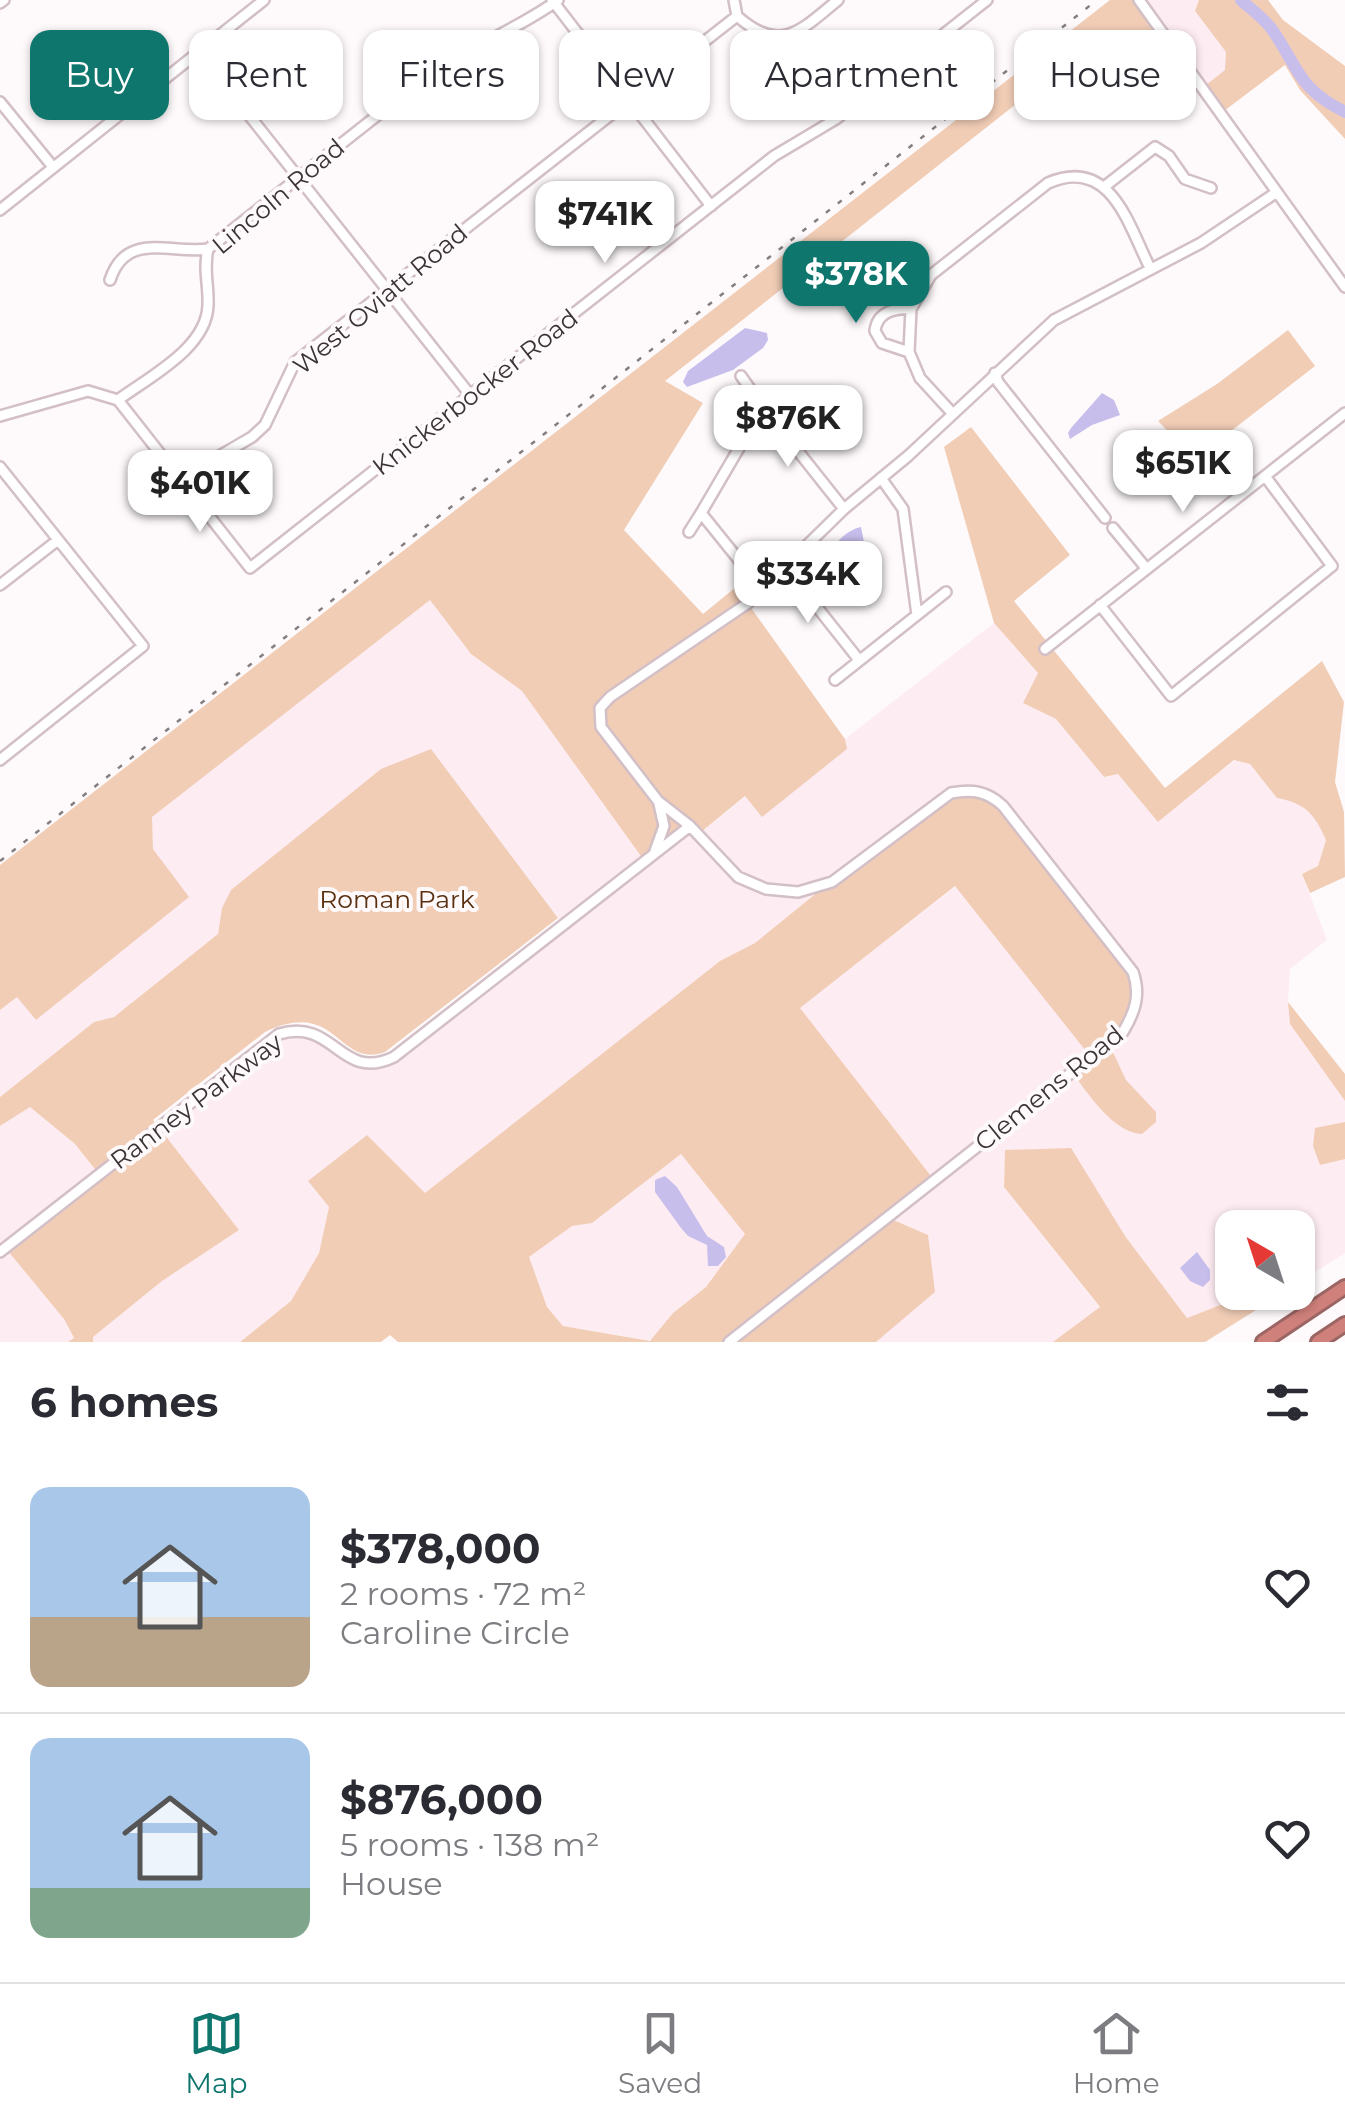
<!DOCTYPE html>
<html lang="en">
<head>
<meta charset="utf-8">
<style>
	body { margin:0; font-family:Montserrat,sans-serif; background:#f7f7f7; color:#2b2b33; height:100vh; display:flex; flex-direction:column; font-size:38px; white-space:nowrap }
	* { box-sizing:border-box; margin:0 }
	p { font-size:32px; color:#7c7c81 }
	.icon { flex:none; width:55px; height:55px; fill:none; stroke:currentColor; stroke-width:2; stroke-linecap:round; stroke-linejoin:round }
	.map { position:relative; height:1342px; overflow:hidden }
	.details { display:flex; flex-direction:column; background:#fff; flex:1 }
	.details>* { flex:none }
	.top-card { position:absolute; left:30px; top:30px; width:1285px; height:90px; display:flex; gap:20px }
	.needle { width:65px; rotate:321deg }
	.buttons { position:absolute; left:1215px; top:1210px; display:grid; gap:20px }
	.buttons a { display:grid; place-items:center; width:100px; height:100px; border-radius:20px; background:#fff; box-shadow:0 2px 8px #0004; font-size:50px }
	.price { position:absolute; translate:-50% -85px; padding:0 22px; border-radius:20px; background:#fff; color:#222; font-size:32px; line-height:65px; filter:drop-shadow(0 2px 5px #0008) }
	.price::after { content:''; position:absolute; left:50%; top:60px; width:30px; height:22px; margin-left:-15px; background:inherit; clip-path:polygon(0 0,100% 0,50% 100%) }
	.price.selected { background:#0f766e; color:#fff }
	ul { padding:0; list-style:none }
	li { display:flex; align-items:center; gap:30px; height:250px; padding:0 30px }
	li+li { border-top:2px solid #e1e1e2 }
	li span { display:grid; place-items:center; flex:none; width:280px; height:200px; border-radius:20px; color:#555 }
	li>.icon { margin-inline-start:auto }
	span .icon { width:120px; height:120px; fill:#fffc; stroke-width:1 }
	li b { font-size:42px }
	h2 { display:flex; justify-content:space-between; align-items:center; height:120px; padding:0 30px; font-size:42px }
	.chip { padding:0 35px; border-radius:20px; background:#fff; box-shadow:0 2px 8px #0004; font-size:35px; line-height:90px }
	.chip.selected { background:#0f766e; color:#fff }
	.dock { display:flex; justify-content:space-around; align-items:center; height:140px; border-top:2px solid #e1e1e2; background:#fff; font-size:28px; color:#7c7c81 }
	.dock a { display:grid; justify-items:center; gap:5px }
	.dock .selected { color:#0f766e }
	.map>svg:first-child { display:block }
</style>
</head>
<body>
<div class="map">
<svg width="1345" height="1342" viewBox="0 0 1345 1342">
	<rect width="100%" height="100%" fill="#fefafb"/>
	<!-- built -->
	<path fill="#feecf3" d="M1142,0H1199L1195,11L1226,52V70L1206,85Z
		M430,600L471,654L522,691L643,859L562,923L430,749L222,908L218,934L114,1017L94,1022L0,1097V1010L17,996L35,1019L153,849L151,817Z
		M994,623L1038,673L1024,703L1056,719L1104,777L1118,774L1158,822L1235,760L1250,764L1277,798L1295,801L1315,815L1326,840L1318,866L1302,874L1327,940L1290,969L1288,1002L1290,1024L1345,1101V1253L1298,1283V1228H1232V1292L1251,1293L1187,1318L1125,1236L1005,1151L1004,1187L1100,1308L1053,1342H876L891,1219L936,1182L799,1008L956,886L1092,1059L1129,1031L1140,1008V984L1006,806L951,790L826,881L807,887L786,888L750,879L733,868L701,832L746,796L762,816L846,750L845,739Z
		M690,830L725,871L743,883L795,895L819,891L755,943L720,961L424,1194L366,1135L309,1181L329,1207L319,1253L291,1301L240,1342H93V1337L162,1281L239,1230L162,1132L259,1054L281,1040L296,1035L312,1036L347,1062L377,1067Z
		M30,1107L75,1144L101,1178L64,1319L74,1339L68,1342H0V1126Z
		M681,1154L746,1234L706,1287L673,1313L651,1341L563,1326L547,1307L528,1257L572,1225L592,1223Z"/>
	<!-- green -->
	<path fill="#f1cdb6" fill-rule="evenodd" d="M1110,0H1132L1159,30L1122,57L1039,86L665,381L703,403L624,530L703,614L736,587L845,739L847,749L762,817L745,796L701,832L690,821L643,859L522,691L471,654L430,600L152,817L153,849L189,897L36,1020L17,997L0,1010V865Z
		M1199,0H1268L1283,20L1345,66V139L1300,90L1285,65L1224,111L1206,85L1225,70L1226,52L1195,11Z
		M1288,330L1315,366L1195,459L1158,421L1217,384Z
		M971,427L1070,555L1014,601L1165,788L1322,661L1344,702L1335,782L1344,812L1345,877L1310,893L1302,874L1318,866L1326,840C1315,815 1306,803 1277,798L1250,764L1234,760L1158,822L1118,774L1104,777L1056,719L1023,703L1038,673L994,623L944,447Z
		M431,749L558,918L385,1052C337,1069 338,997 265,1032L153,1120L239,1230L162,1281L93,1337V1342H68L74,1338L64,1319L8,1251L101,1177L75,1144L30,1107L0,1126V1097L94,1022L114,1017L218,934L222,908L231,890L381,769Z
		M976,795L989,799L1001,809L1130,973C1142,1013 1117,1032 1089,1055L955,886L800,1008L931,1176L722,1342H398L390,1335L381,1342H240L291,1301L319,1253L329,1207L308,1181L367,1135L425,1193L720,961L755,943L819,891L843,881L933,810L950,800ZM681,1154L745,1234L706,1287L673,1313L650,1341L563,1326L547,1307L529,1257L572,1226L592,1223Z
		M1288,1002L1345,1074V1101L1290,1024Z
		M1110,1046L1126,1080L1156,1112V1122L1142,1134C1114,1133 1090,1096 1074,1075Z
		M1345,1122V1159L1320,1165L1313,1146L1315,1128Z
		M1071,1148L1125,1236L1187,1318L1251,1293H1283L1205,1342H1053L1100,1307L1004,1187L1005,1150Z
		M891,1219L928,1235L935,1292L876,1342H738L759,1326L756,1321L804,1288Z"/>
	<!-- water -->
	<path fill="#c7beec" d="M745,328L767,333L768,340L763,348L733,370L687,387L683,382L688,371Z
		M1102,393L1114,400L1120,415L1092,425L1070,439L1068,433L1071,428Z
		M861,527L873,587L867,597L863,596L831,554C834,542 849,529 861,527Z
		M665,1176L677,1187L707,1236L724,1247L726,1257L718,1266H708L707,1245L688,1236L681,1228L655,1192V1180Z
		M1197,1252L1210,1270V1280L1203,1287L1190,1281L1180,1268Z"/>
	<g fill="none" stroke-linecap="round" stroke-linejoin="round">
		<!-- river -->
		<path stroke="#c7beec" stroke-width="12" d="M1241,0C1251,9 1263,18 1271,28C1299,68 1297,88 1345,112"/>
		<defs>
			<path id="minor" d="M552,0L711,206
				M734,0L737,16
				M1139,0L1345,287
				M0,3L4,0
				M737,16C781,55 801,30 838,0
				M199,52L471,396
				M0,102L53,167
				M1104,187L1155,147L1169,156L1185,179L1211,188
				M0,210L264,0
				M110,280C126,231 169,254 208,249
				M909,352L882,343L875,331C877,312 894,308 911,309
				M995,373L998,382L1105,518
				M741,376L763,407L701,513L763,590
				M118,400L250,568L774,156L836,119L987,0
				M118,400C149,377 207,348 208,305C209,285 203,270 208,249L431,73C472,46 518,29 558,0
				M763,407L844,509
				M953,414L920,378L909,352L911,309L931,275L1048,183C1111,156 1128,224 1150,268
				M0,416L88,391L118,400
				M0,467L143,646L0,760
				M881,478L903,509L917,615
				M180,479L252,437L265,425L295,362L737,16
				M1113,528L1146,568
				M689,532L701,513
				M786,568L859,660
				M0,585L58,540
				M1100,605L1171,696L1332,566L1265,476
				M1045,649L1345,413
				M835,680L946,592
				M655,851L664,826L659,804
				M0,1252L279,1034C335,1017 340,1083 394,1057L690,826
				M729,1342L1123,1032C1135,1012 1141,995 1133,972L1003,806C987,791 972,789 951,793L832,882L798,892L766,889L738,877L690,826L658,801L601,727L600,708L610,697L748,603L844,509L908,456L1054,320L1201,243L1277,192"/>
			<path id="highway" d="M1263,1342L1345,1287
				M1318,1342L1345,1324"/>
		</defs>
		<!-- minor casing -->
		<use href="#minor" stroke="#d3bfc6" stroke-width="14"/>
		<!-- highway casing -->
		<use href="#highway" stroke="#9b6563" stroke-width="18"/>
		<!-- minor -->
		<use href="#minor" stroke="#fff" stroke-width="9"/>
		<!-- highway -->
		<use href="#highway" stroke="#cf807b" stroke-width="12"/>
		<!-- rail -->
		<path stroke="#847e80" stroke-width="2.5" stroke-dasharray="5 10" stroke-linecap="butt" d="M0,861L1097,0"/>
	</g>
	<g text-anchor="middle" stroke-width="8" stroke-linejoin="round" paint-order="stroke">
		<!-- street labels -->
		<g font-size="25" fill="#3b3336" stroke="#fefafb">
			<text transform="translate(278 196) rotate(-40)" y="9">Lincoln Road</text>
			<text transform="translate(380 299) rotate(-40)" y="9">West Oviatt Road</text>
			<text transform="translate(475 392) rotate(-38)" y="9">Knickerbocker Road</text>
			<text transform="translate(1049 1088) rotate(-39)" y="9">Clemens Road</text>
			<text transform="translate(196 1101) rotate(-37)" y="9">Ranney Parkway</text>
		</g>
		<!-- park labels -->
		<g font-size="25" fill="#5a2f10" stroke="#fefafb">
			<text x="397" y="908">Roman Park</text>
		</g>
	</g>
</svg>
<div class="buttons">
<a><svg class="needle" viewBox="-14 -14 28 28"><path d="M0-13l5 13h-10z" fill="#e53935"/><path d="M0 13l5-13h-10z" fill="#7c7c81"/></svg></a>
</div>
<b class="price" style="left:605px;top:266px">$741K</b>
<b class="price selected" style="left:856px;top:326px">$378K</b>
<b class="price" style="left:788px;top:470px">$876K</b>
<b class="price" style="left:1183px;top:515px">$651K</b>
<b class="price" style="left:200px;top:535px">$401K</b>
<b class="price" style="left:808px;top:626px">$334K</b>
<div class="top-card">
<a class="chip selected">Buy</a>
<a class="chip">Rent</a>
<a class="chip">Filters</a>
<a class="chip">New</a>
<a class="chip">Apartment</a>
<a class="chip">House</a>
</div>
</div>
<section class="details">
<h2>6 homes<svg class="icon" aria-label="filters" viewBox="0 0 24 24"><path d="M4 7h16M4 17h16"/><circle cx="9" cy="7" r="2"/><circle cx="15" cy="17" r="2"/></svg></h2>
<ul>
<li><span style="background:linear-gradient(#a9c7e8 65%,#b9a48a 0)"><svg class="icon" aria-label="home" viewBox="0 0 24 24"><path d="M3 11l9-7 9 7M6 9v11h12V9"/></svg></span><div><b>$378,000</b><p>2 rooms · 72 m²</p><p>Caroline Circle</p></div><svg class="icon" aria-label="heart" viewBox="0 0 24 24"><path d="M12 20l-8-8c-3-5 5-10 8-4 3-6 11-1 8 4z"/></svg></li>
<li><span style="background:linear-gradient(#a9c7e8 75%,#7fa58c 0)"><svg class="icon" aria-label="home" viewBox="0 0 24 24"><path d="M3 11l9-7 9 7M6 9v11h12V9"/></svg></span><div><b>$876,000</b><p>5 rooms · 138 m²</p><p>House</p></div><svg class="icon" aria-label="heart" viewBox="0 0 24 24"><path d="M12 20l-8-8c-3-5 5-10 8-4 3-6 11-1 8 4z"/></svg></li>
</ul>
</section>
<nav class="dock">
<a class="selected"><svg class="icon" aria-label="map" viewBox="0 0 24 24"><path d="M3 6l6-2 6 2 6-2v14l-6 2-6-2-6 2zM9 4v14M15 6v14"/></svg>Map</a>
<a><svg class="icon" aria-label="saved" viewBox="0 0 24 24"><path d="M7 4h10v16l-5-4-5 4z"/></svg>Saved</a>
<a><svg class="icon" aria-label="home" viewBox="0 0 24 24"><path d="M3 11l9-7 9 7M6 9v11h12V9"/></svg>Home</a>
</nav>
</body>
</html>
